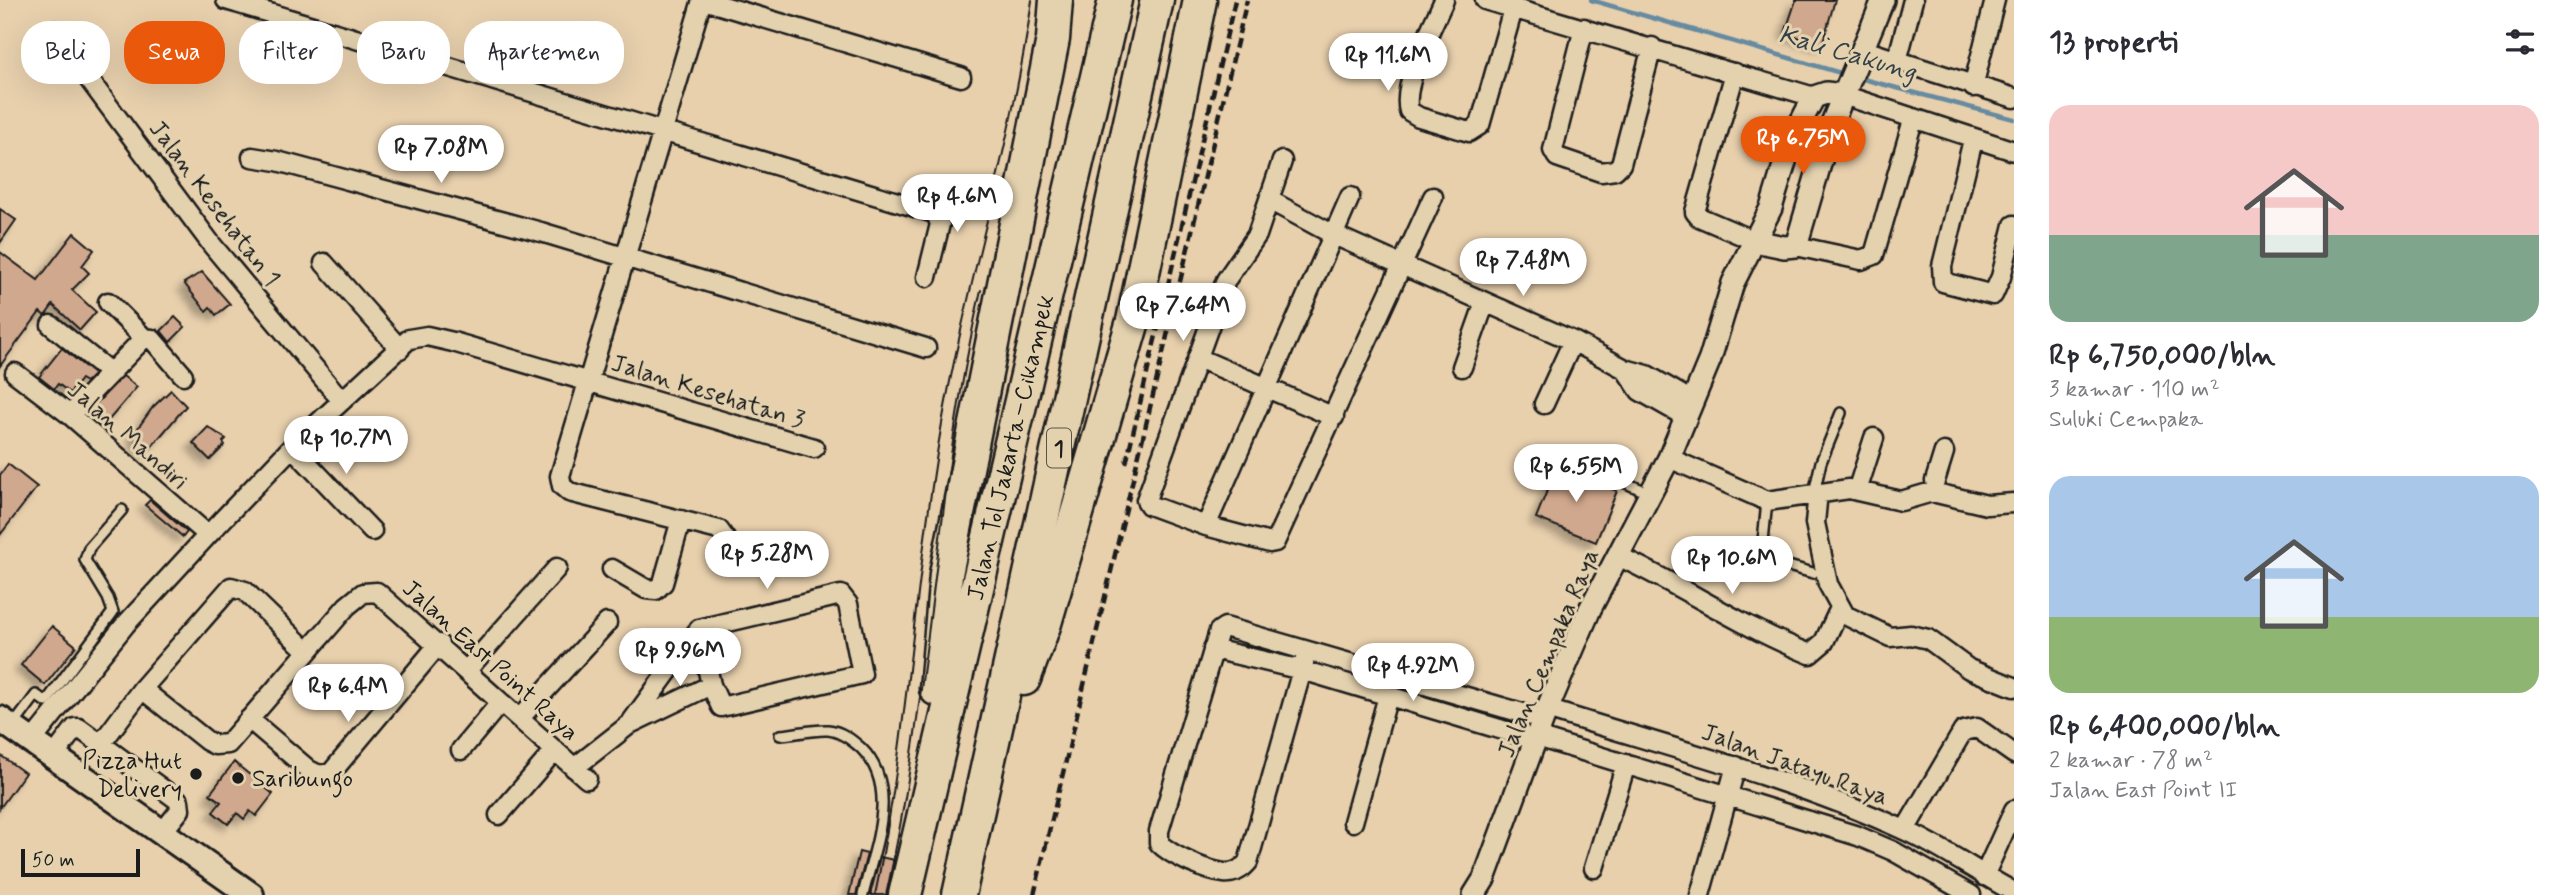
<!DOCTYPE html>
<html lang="id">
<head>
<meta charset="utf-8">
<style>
	body { margin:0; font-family:Mynerve,sans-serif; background:#f7f7f7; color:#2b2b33; height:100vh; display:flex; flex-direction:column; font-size:26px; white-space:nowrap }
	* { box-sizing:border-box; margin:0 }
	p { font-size:23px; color:#7c7c81 }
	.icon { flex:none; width:38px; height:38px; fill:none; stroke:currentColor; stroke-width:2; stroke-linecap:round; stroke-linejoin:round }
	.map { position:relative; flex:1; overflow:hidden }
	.drawer { display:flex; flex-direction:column; background:#fff; width:560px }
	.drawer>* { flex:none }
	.banner { position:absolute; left:21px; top:21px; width:665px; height:63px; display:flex; gap:14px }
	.scale { position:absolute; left:21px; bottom:18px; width:119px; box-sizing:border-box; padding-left:7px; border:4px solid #1c1c1c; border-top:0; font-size:19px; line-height:24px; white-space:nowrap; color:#1c1c1c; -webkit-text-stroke:5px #e4d2af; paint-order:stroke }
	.price { position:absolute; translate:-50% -60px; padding:0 16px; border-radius:24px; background:#fff; color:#222; font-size:23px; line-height:46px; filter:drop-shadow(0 2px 4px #0008) }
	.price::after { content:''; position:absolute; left:50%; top:42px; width:21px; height:16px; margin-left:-10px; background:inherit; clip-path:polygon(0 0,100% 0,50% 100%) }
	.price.selected { background:#ea580c; color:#fff }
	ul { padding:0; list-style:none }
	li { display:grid; align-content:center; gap:14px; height:371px; padding:0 35px }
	li span { display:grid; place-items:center; height:217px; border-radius:21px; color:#555 }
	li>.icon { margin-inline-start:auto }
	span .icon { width:126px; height:126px; fill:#fffc; stroke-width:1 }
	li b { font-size:30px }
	h2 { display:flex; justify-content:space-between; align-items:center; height:84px; padding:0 35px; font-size:30px }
	.pill { padding:0 24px; border-radius:28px; background:#fff; box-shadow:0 7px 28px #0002; font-size:24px; line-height:63px }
	.pill.selected { background:#ea580c; color:#fff }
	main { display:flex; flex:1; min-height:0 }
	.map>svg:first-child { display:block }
</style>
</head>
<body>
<main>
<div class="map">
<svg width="2014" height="895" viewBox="0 0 2014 895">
	<defs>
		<filter id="shadow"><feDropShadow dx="-6" dy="6" stdDeviation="3.5" flood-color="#0004"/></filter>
	</defs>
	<rect width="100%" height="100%" fill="#e8d0ad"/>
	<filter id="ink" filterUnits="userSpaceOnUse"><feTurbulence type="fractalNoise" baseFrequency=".0143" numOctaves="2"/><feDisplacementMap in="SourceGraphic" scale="14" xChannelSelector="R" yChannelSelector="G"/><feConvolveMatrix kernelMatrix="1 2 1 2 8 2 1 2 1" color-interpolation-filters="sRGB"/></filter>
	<g filter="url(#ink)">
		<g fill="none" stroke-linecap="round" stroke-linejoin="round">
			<!-- stream -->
			<path stroke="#668aa0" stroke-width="4.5" d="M1591,0L1844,74
				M1859,78L2014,119"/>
		</g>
		<!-- building -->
		<path fill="#d0a88d" stroke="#1c1c1c" stroke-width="2" filter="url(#shadow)" d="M1796,0H1835L1822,45L1785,33Z
			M0,209L16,220L0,243Z
			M74,233L94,250L82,266L89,273L72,290L96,312L80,330L53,305L45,316L40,312L0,366V252L38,280Z
			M202,272L230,304L216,315L210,307L206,311L184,283Z
			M175,317L185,327L170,342L161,331Z
			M62,348L94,374L86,382L81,379L70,393L58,384L54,389L39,377Z
			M123,376L137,387L102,428L86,414Z
			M171,390L186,406L147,452L135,442L137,438L133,435L153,407Z
			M208,427L226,439L223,442L225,445L210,460L193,443Z
			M8,464L37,487L0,535V475Z
			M1557,466L1617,491L1596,542L1536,518Z
			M150,500L187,532L183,537L145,505Z
			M52,626L76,646L45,685L21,665Z
			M0,755L25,773L0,808Z
			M234,762L273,794L256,816L250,811L244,819L237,813L228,824L213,812L221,802L210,794Z
			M859,852L867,854L856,895H849Z
			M880,857L894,860L887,895H870Z"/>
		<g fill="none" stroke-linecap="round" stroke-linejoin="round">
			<defs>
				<path id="service" d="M1568,458L1649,493
					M1814,493L1821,462L1841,413
					M1767,501L1763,541L1766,553L1781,564L1813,573
					M13,726L36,695L46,702L113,612L108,598L85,560L89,548L122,510
					M780,735C796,734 813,729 828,730C841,731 852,740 861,748C901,788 874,847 863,895"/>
				<path id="minor" d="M226,0L931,212L936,214L940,224L927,277
					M702,0L560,476L562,486L569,492L719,530L726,540L728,557
					M703,0L961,77
					M1444,0C1433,26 1401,84 1409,111L1419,117L1469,132L1480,125L1513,9
					M1485,0L1814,97
					M1584,28L1553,150L1557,157L1601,172L1615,170L1621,164L1652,47
					M53,31L212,245L342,401
					M1864,50L2014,98
					M1897,61L1913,0
					M1735,73L1695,212L1699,217L1755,241
					M1973,87L1995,0
					M1843,95L2014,151
					M1973,140L1942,266L1943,282L1993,295L2001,277L2014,225
					M252,157L277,161L541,232L926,348
					M1282,161L1257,235L1226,280L1146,500L1149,505L1206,526L1270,543L1275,542L1433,197
					M1271,201L1334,235L1573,341L1625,369L1647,375L1692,401
					M1796,246L1861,260L1874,255L1913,120
					M324,263L400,349
					M108,302L144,338L152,339L183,375
					M51,325L111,373
					M1198,358L1334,417
					M1462,367L1485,302
					M1625,369L1640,391L1686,417
					M15,373L70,415L208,535
					M1544,404L1573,341
					M70,415L144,338
					M292,447L372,531
					M1669,458L1767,501L1849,489L1901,501L1932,492L1987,505L2014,503
					M1935,481L1944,452
					M1857,491L1874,438
					M1818,492L1815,523L1828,584L1845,615L1890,637L1911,635L1928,639L1969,669L2014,687
					M1206,526L1350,197
					M1618,556C1683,586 1743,628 1810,654L1824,642L1840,608
					M612,569L646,589L656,590L663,583L681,520
					M841,595L848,604L862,674L721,707L711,685L699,629Z
					M1213,649L1302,670L1536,740
					M1307,652L1248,862C1242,869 1234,874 1224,873C1207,871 1171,856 1159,843V831L1219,631L1225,627L1543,719
					M467,670L557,568
					M142,689L207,741L215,745L228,744L347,606L363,593L377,592L587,779
					M1547,709C1666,747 1788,777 1902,829C1940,846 1977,872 2014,892
					M520,718L607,623
					M249,719L309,770L319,775L331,773L439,644
					M632,721L699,629
					M1537,737L1858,836L1893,851L1971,895
					M32,741L125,625L208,535L292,447L409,339L427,336L453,342L814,448
					M101,744L142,689L231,587L245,591L306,650
					M461,750L500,703
					M54,756L75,728H79L179,801L180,810L161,834
					M574,768L630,724L711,685
					M499,815L555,750
					M1353,822L1388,696
					M1905,830L1963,731L1977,728L2014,754
					M1594,868L1626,764
					M1984,876L2014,810
					M1700,895L1736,766"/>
				<path id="tertiary" d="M1755,241L1784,247L1796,246L1832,123L1883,0
					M1474,895L1484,879L1543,719L1590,609L1669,458L1710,359L1733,283L1771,208L1792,139L1814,97L1826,93L1843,95"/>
				<path id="secondary" d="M0,719L251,895"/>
				<g id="motorway">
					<path d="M1024,679L1045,623L1133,321L1200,0"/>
					<path d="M936,689L946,574L1053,39L1056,0"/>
					<path id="s1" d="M905,895L1115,0"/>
					<path d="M959,895L1157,0"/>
				</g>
			</defs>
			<!-- service casing -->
			<use href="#service" stroke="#1c1c1c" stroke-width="14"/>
			<!-- minor casing -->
			<use href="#minor" stroke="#1c1c1c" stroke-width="23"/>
			<!-- tertiary casing -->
			<use href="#tertiary" stroke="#1c1c1c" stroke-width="26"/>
			<!-- secondary casing -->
			<use href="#secondary" stroke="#1c1c1c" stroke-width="30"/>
			<!-- motorway casing -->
			<use href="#motorway" stroke="#1c1c1c" stroke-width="37"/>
			<!-- service -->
			<use href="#service" stroke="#e4d2af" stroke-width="9"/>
			<!-- minor -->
			<use href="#minor" stroke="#e4d2af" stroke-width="18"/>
			<!-- tertiary -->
			<use href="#tertiary" stroke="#e4d2af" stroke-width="21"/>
			<!-- secondary -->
			<use href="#secondary" stroke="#e4d2af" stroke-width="24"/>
			<!-- motorway -->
			<use href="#motorway" stroke="#e4d2af" stroke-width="32"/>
			<!-- tram -->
			<path stroke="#1c1c1c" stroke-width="2" d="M875,895C907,741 914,584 941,429C966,285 1012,145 1032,0
				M886,895C931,696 935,490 981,290"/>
			<!-- rail -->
			<path stroke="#1c1c1c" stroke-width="4.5" stroke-dasharray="10 5" stroke-linecap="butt" d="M1126,463L1235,0
				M1034,895L1247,0"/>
		</g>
	</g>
	<!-- markers -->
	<g fill="#1c1c1c" stroke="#e4d2af" stroke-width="2.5">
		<circle cx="196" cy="774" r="7"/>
		<circle cx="238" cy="778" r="7"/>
	</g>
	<g text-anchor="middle" stroke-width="6" stroke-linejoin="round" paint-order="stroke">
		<!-- shield labels -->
		<rect fill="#e4d2af" stroke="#585348" stroke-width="2" x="1047" y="428.5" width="24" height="39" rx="5"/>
		<g font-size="23" font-weight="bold" fill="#1c1c1c">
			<text x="1059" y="456">1</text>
		</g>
		<!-- street labels -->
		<g font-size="24" fill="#1c1c1c" stroke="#e4d2af">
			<text transform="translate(215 203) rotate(53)" y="8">Jalan Kesehatan 1</text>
			<text transform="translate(708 391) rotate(17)" y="8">Jalan Kesehatan 3</text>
			<text transform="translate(128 435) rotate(41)" y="8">Jalan Mandiri</text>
			<text dy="8" stroke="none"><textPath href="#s1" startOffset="460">Jalan Tol Jakarta–Cikampek</textPath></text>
			<text transform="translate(1548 653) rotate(-67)" y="8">Jalan Cempaka Raya</text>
			<text transform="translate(491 660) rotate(42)" y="8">Jalan East Point Raya</text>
			<text transform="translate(1795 764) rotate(20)" y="8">Jalan Jatayu Raya</text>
		</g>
		<!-- poi labels -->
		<g font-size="24" fill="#1c1c1c" stroke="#e4d2af" text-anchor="end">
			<text x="182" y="768">Pizza Hut<tspan x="182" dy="28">Delivery</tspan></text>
			<text x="252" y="786" text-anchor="start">Saribungo</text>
		</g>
		<!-- water labels -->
		<g font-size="26" font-style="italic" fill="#354148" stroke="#e4d2af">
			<text transform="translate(1848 52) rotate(16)" y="9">Kali Cakung</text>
		</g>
	</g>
</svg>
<div class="scale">50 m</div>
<b class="price" style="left:1388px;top:93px">Rp 11.6M</b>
<b class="price selected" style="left:1803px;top:176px">Rp 6.75M</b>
<b class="price" style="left:441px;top:185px">Rp 7.08M</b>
<b class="price" style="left:957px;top:234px">Rp 4.6M</b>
<b class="price" style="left:1523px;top:298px">Rp 7.48M</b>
<b class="price" style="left:1183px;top:343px">Rp 7.64M</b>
<b class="price" style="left:346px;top:476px">Rp 10.7M</b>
<b class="price" style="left:1576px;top:504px">Rp 6.55M</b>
<b class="price" style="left:767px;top:591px">Rp 5.28M</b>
<b class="price" style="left:1732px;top:596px">Rp 10.6M</b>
<b class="price" style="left:680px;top:688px">Rp 9.96M</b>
<b class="price" style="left:1413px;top:703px">Rp 4.92M</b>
<b class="price" style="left:348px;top:724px">Rp 6.4M</b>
<div class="banner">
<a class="pill">Beli</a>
<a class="pill selected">Sewa</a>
<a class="pill">Filter</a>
<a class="pill">Baru</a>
<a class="pill">Apartemen</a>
</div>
</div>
<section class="drawer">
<h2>13 properti<svg class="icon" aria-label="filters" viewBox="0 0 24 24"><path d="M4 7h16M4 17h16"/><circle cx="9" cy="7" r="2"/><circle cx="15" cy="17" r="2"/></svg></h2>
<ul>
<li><span style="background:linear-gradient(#f6c9c9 60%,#7fa58c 0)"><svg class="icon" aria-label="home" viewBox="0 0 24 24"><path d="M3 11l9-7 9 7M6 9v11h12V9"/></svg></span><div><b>Rp 6,750,000/bln</b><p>3 kamar · 110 m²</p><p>Suluki Cempaka</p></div></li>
<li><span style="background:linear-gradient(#a9c7e8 65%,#8fb573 0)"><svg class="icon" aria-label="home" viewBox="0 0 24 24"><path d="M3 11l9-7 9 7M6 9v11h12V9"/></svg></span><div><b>Rp 6,400,000/bln</b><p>2 kamar · 78 m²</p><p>Jalan East Point II</p></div></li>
</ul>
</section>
</main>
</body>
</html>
